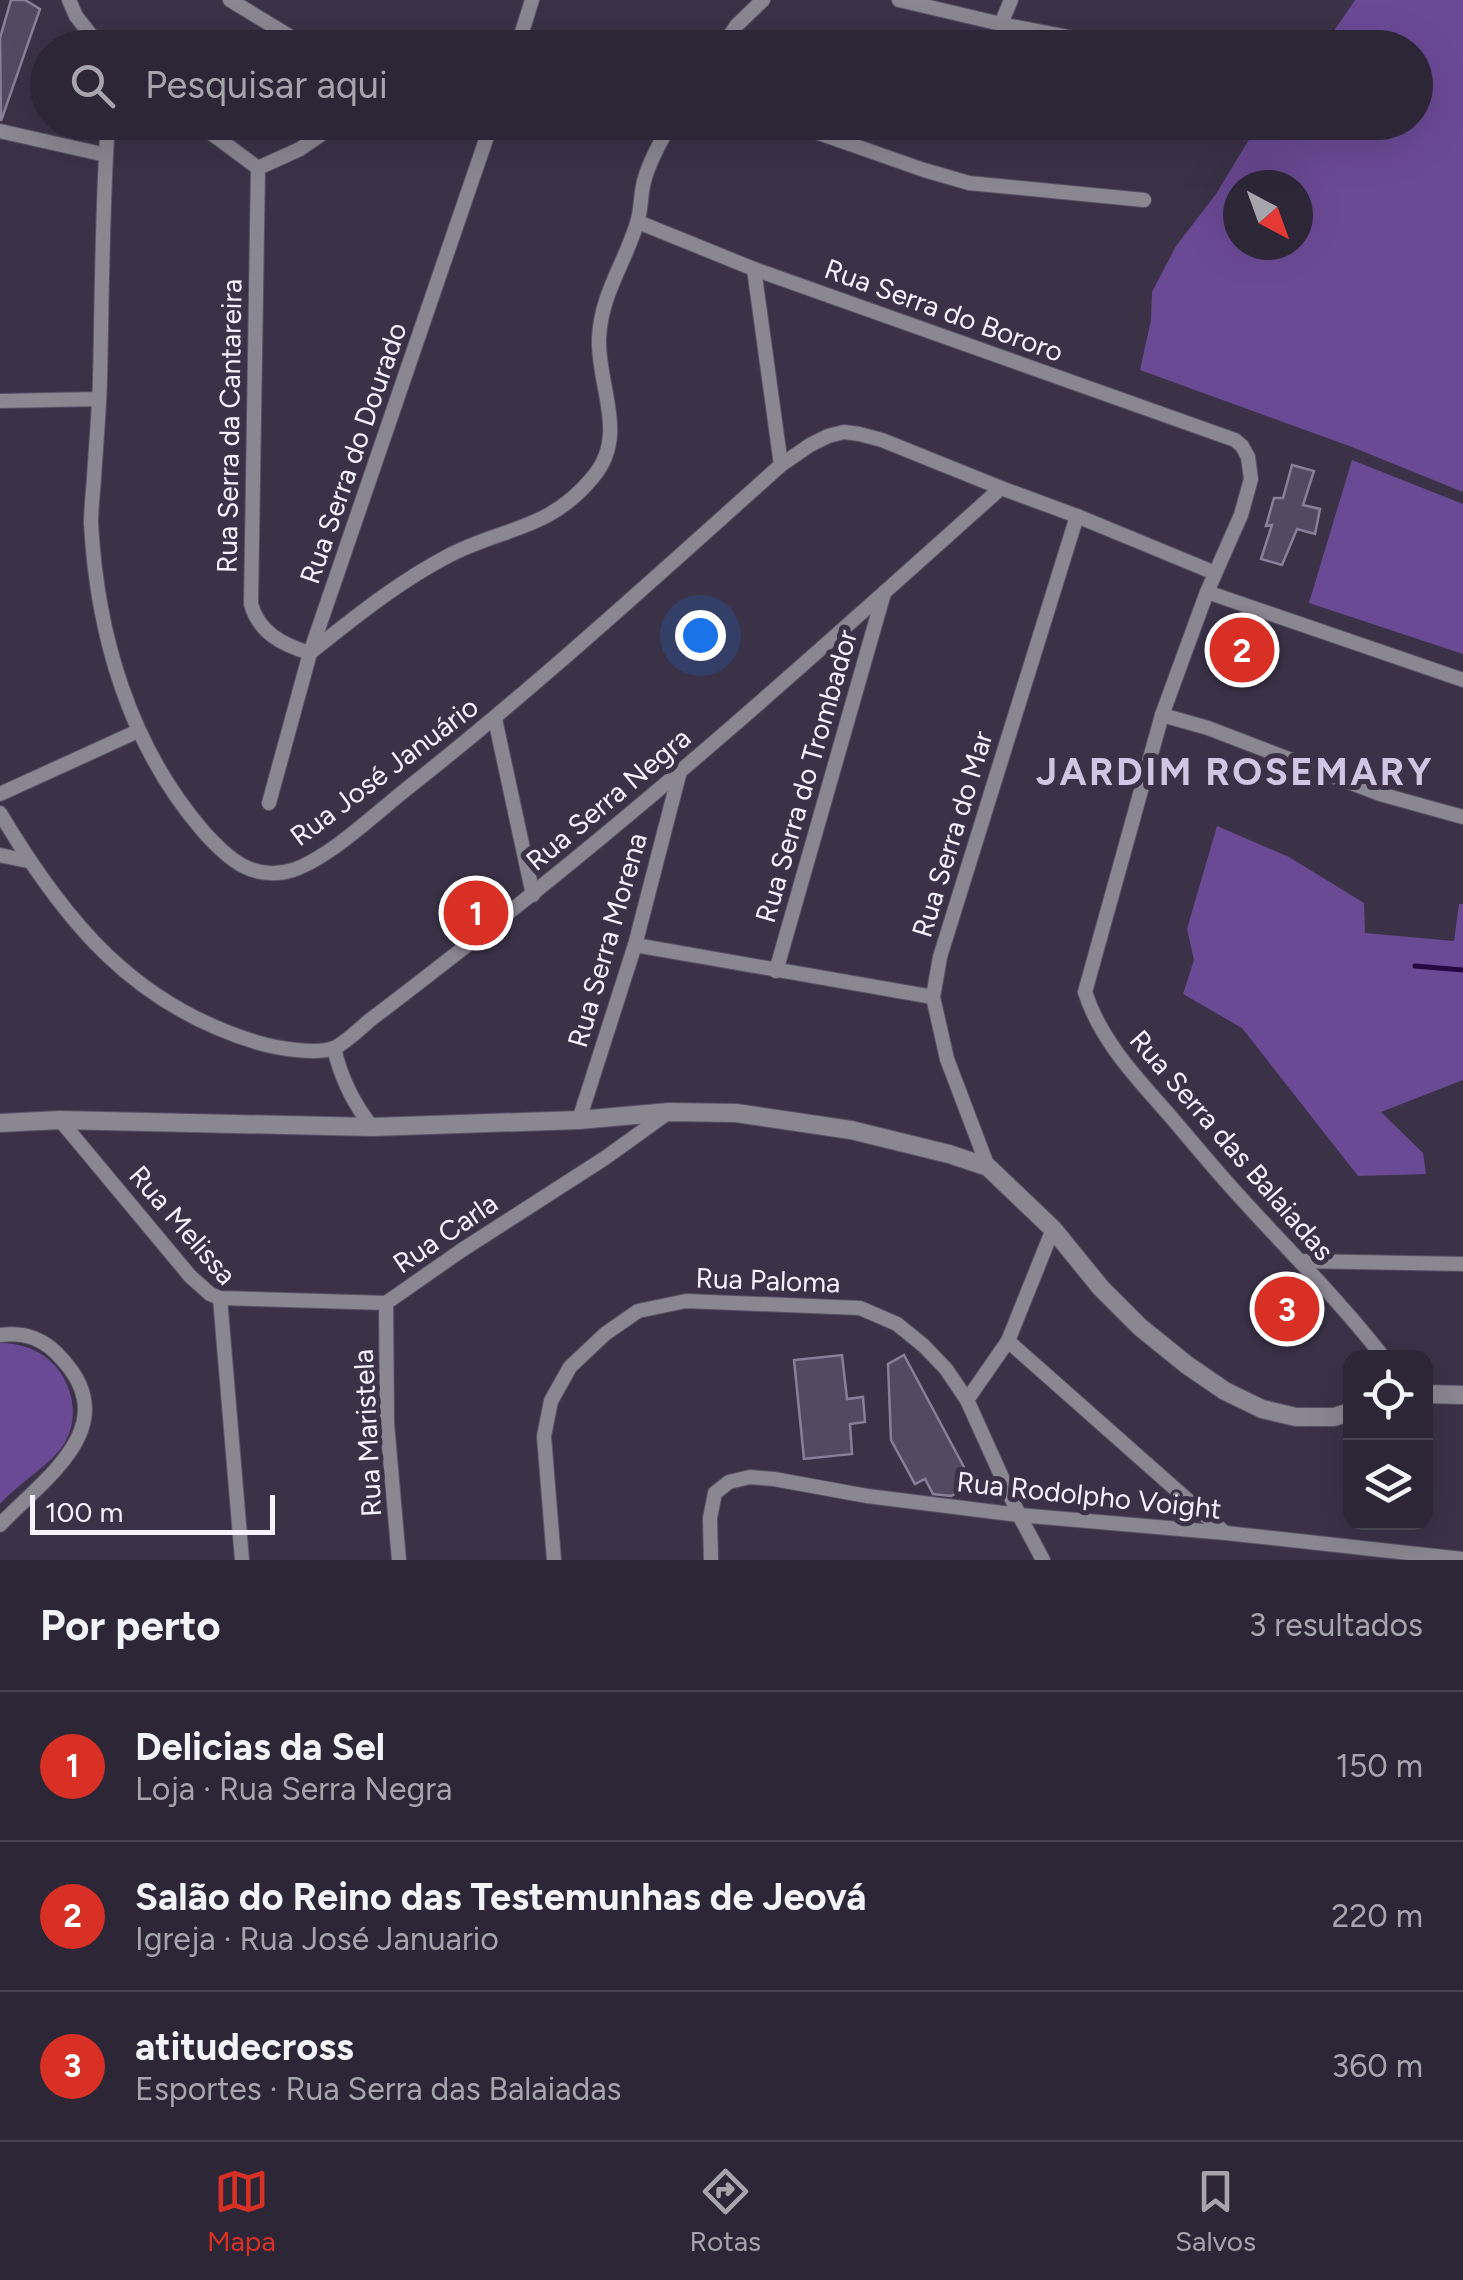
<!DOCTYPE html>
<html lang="pt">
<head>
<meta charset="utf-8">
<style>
  body { margin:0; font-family:Figtree,sans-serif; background:#342e3e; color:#f1f3f6 }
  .controls { position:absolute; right:30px; bottom:30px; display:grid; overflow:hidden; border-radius:20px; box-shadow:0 10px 40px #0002 }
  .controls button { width:90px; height:90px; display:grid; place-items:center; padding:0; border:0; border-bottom:2px solid #484351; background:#2c2636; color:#f1f3f6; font:50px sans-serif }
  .compass { position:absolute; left:1223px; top:170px; width:90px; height:90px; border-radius:50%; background:#2c2636; box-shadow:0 10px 40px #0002; rotate:139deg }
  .scale { position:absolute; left:30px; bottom:25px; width:245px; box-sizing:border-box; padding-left:10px; border:5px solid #f6f2fd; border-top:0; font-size:28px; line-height:35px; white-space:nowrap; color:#f6f2fd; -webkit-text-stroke:8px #3b3248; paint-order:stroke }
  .you { position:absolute; left:700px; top:635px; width:35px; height:35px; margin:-25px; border:8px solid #fff; border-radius:50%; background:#1a73e8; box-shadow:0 0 0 15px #1a73e833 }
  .badge { display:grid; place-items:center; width:65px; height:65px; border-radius:50%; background:#d93025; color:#fff; font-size:32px; font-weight:700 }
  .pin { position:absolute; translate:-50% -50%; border:5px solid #fff; box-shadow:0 2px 10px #0006 }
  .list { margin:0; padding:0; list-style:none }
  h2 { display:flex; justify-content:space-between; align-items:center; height:130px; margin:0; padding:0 40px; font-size:42px }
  h2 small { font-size:32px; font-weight:400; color:#a6a5ad }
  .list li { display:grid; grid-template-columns:65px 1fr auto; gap:30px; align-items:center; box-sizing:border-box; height:150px; padding:0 40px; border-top:2px solid #484351 }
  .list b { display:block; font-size:38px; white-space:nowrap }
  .list p { margin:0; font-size:32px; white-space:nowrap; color:#a6a5ad }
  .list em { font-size:32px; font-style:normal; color:#a6a5ad }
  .icon { flex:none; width:55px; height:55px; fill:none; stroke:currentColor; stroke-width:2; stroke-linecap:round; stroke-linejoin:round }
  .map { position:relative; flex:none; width:1463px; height:1560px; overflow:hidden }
  .search { position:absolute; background:#2c2636; box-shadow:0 10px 40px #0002; left:30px; right:30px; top:30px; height:110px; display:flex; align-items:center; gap:25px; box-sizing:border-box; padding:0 35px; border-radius:55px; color:#a6a5ad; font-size:38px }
  .sheet { height:580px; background:#2c2636 }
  nav { display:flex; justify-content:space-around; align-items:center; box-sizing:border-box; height:140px; border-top:2px solid #484351; background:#2c2636; font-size:28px; color:#a6a5ad }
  nav a { display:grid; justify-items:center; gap:5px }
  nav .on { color:#d93025 }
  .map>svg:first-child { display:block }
  .green { fill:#6b4a95; fill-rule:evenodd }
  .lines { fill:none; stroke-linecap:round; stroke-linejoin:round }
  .stream { stroke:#270843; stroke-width:5 }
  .building { fill:#534961; stroke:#897f99; stroke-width:2.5 }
  .minor-casing { stroke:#595165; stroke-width:16 }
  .tertiary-casing { stroke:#595165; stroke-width:20 }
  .minor { stroke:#8a8692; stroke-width:14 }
  .tertiary { stroke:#8a8692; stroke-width:18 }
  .labels { text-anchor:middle; stroke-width:10; stroke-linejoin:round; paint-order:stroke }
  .street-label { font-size:28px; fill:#f6f2fd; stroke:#3b3248 }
  .district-label { font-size:38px; font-weight:bold; letter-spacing:2.5px; fill:#d0c5e2; stroke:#3b3248 }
</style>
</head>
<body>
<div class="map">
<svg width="1463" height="1560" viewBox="0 0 1463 1560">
  <rect width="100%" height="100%" fill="#3b3248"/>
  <g class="green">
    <path d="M1355,0H1463V492L1352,447L1140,370L1151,320L1152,292L1176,246L1216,194L1253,133L1261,123L1416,122V48L1323,47ZM1298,185V245H1238V185Z"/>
    <polygon points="1352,460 1463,504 1463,654 1309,603"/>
    <polygon points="1217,826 1289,857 1364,903 1365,933 1454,941 1459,904 1463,904 1463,1080 1381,1112 1423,1153 1426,1174 1358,1176 1242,1028 1183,994 1194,960 1187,929"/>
    <path d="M0,1343C24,1343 46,1352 60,1372C77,1396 78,1430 58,1452C41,1471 17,1485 0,1504Z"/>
  </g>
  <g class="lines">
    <polyline class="stream" points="1415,966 1463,970"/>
  </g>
  <g class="building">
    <polygon points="11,0 25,0 40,9 1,121 0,38"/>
    <polygon points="1292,465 1314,471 1303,505 1320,509 1315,534 1297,529 1282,565 1261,559 1272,525 1266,526 1274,498 1283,498"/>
    <polygon points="1242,623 1261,630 1244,679 1221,670"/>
    <polygon points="1298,1279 1316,1300 1273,1340 1257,1317"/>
    <polygon points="842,1355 847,1399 863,1397 865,1422 850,1424 852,1454 804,1459 794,1360"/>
    <polygon points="904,1355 973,1484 951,1496 933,1494 925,1479 915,1484 891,1440 888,1364"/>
  </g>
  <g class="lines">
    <g class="minor-casing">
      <g id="minor">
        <polyline points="69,0 76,16 101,48"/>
        <polyline points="230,0 309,48"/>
        <polyline points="899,0 1001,24 1125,48"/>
        <polyline points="1001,24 1011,0"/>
        <polyline points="517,48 532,0"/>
        <polyline points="721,48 737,25 763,0"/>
        <path d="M108,122C102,208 102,294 100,380C99,413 96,445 94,478C93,493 91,508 91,523C97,634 129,745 203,831C228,859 253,882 293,870C331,857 377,812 409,787C538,685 659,574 781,465L810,445L828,436L844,432L859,434L882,440L1001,488L1077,516L1215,573"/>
        <polyline points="196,122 258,168"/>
        <polyline points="787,122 924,170 969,183 1144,200"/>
        <polyline points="0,131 106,155"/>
        <path d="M258,168L251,604C259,633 283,645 310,653"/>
        <polyline points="258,168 300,149 339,122"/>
        <path d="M638,222L754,269L1235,440L1242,446L1248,457L1251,479L1241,515L1207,592L1162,715L1085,992C1101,1042 1138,1079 1171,1117C1194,1144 1217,1172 1241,1198C1289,1251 1340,1301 1384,1358"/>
        <polyline points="754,269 781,465"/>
        <polyline points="0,401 99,399"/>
        <polyline points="1207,592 1463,680"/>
        <path d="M311,652C354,618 398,582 448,556C503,527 549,531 593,477C629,435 597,386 599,338C601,294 625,263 637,223C642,208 640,192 645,178C650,159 662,140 671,122"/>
        <polyline points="1162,715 1208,728 1380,794 1463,817"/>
        <polyline points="495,719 533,895"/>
        <polyline points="0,794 138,731"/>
        <polyline points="269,803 310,653 492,122"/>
        <path d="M0,813C65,922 134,1006 259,1043C276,1048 317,1055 334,1048C344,1044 361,1028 370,1020C402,996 434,971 466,946C652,802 826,645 1001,488"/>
        <polyline points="0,855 28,861"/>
        <polyline points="635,945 933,997"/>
        <polyline points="776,971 884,593"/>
        <path d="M334,1048C341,1079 353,1103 372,1127"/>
        <polyline points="60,1120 190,1276 210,1294 220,1298 386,1303 462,1250 605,1158 669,1112"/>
        <polyline points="579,1120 635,945 679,775"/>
        <polyline points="988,1167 947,1059 933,997 940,957 1077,516"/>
        <polyline points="1300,1261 1463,1264"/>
        <polyline points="220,1298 242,1560"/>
        <polyline points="386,1303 387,1423 399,1560"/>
        <path d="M0,1335C26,1332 45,1339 62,1359C125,1427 43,1479 0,1525"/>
        <polyline points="1008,1341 1225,1533"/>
        <polyline points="554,1560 544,1436 551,1401 570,1367 605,1334 638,1311 686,1301 860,1308 897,1324 924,1346 946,1369 967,1400"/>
        <polyline points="711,1560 710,1518 715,1493 729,1482 750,1477 774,1479 867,1496 1019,1515 1226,1533 1463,1559"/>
        <polyline points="1043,1560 1019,1515 967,1400 1008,1341 1053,1229"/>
      </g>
    </g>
    <g class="tertiary-casing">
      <g id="tertiary">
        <polyline points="0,1123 60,1120 372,1127 579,1120 669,1112 736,1113 851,1130 949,1154 988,1167 1053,1229 1101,1288 1140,1327 1187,1365 1225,1391 1262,1409 1296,1417 1334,1417 1350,1412"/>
        <polyline points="1426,1394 1463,1395"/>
      </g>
    </g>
    <use href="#minor" class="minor"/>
    <use href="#tertiary" class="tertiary"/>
  </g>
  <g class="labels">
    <g class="street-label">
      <text transform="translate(944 310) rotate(20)" y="10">Rua Serra do Bororo</text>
      <text transform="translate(229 426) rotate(-89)" y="10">Rua Serra da Cantareira</text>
      <text transform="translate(353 453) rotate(-71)" y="10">Rua Serra do Dourado</text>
      <text transform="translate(384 771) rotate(-37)" y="10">Rua José Januário</text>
      <text transform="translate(806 776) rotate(-74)" y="10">Rua Serra do Trombador</text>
      <text transform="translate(608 799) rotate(-40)" y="10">Rua Serra Negra</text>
      <text transform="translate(952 834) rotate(-73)" y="10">Rua Serra do Mar</text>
      <text transform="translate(607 940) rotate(-74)" y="10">Rua Serra Morena</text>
      <text transform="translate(1232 1145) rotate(49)" y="10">Rua Serra das Balaiadas</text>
      <text transform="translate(183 1225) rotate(49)" y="10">Rua Melissa</text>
      <text transform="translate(445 1233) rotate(-34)" y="10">Rua Carla</text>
      <text transform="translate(768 1280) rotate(2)" y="10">Rua Paloma</text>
      <text transform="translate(367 1433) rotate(-93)" y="10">Rua Maristela</text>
      <text transform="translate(1089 1495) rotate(6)" y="10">Rua Rodolpho Voight</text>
    </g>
    <g class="district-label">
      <text x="1235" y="785">JARDIM ROSEMARY</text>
    </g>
  </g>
</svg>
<div class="controls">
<button><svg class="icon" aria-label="locate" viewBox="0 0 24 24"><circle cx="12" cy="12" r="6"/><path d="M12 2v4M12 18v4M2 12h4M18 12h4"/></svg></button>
<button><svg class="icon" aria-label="layers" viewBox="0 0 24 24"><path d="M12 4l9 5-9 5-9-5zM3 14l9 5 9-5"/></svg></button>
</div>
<svg class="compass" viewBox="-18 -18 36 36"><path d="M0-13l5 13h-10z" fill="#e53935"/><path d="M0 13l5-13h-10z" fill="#a6a5ad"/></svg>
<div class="scale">100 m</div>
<div class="you"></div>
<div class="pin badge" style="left:476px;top:913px">1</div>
<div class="pin badge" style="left:1242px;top:650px">2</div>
<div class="pin badge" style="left:1287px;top:1309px">3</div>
<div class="search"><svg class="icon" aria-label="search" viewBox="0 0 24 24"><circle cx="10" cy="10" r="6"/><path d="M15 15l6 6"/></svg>Pesquisar aqui</div>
</div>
<section class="sheet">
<h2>Por perto<small>3 resultados</small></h2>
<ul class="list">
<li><span class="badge">1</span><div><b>Delicias da Sel</b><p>Loja · Rua Serra Negra</p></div><em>150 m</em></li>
<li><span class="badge">2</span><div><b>Salão do Reino das Testemunhas de Jeová</b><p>Igreja · Rua José Januario</p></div><em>220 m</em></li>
<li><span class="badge">3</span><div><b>atitudecross</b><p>Esportes · Rua Serra das Balaiadas</p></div><em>360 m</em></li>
</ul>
</section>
<nav>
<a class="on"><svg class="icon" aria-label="map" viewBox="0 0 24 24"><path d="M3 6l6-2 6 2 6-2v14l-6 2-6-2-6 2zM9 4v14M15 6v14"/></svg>Mapa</a>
<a><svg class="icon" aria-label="directions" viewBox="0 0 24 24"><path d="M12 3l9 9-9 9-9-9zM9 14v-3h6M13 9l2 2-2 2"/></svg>Rotas</a>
<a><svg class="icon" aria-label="saved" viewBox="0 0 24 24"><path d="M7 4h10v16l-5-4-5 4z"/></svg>Salvos</a>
</nav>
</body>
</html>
